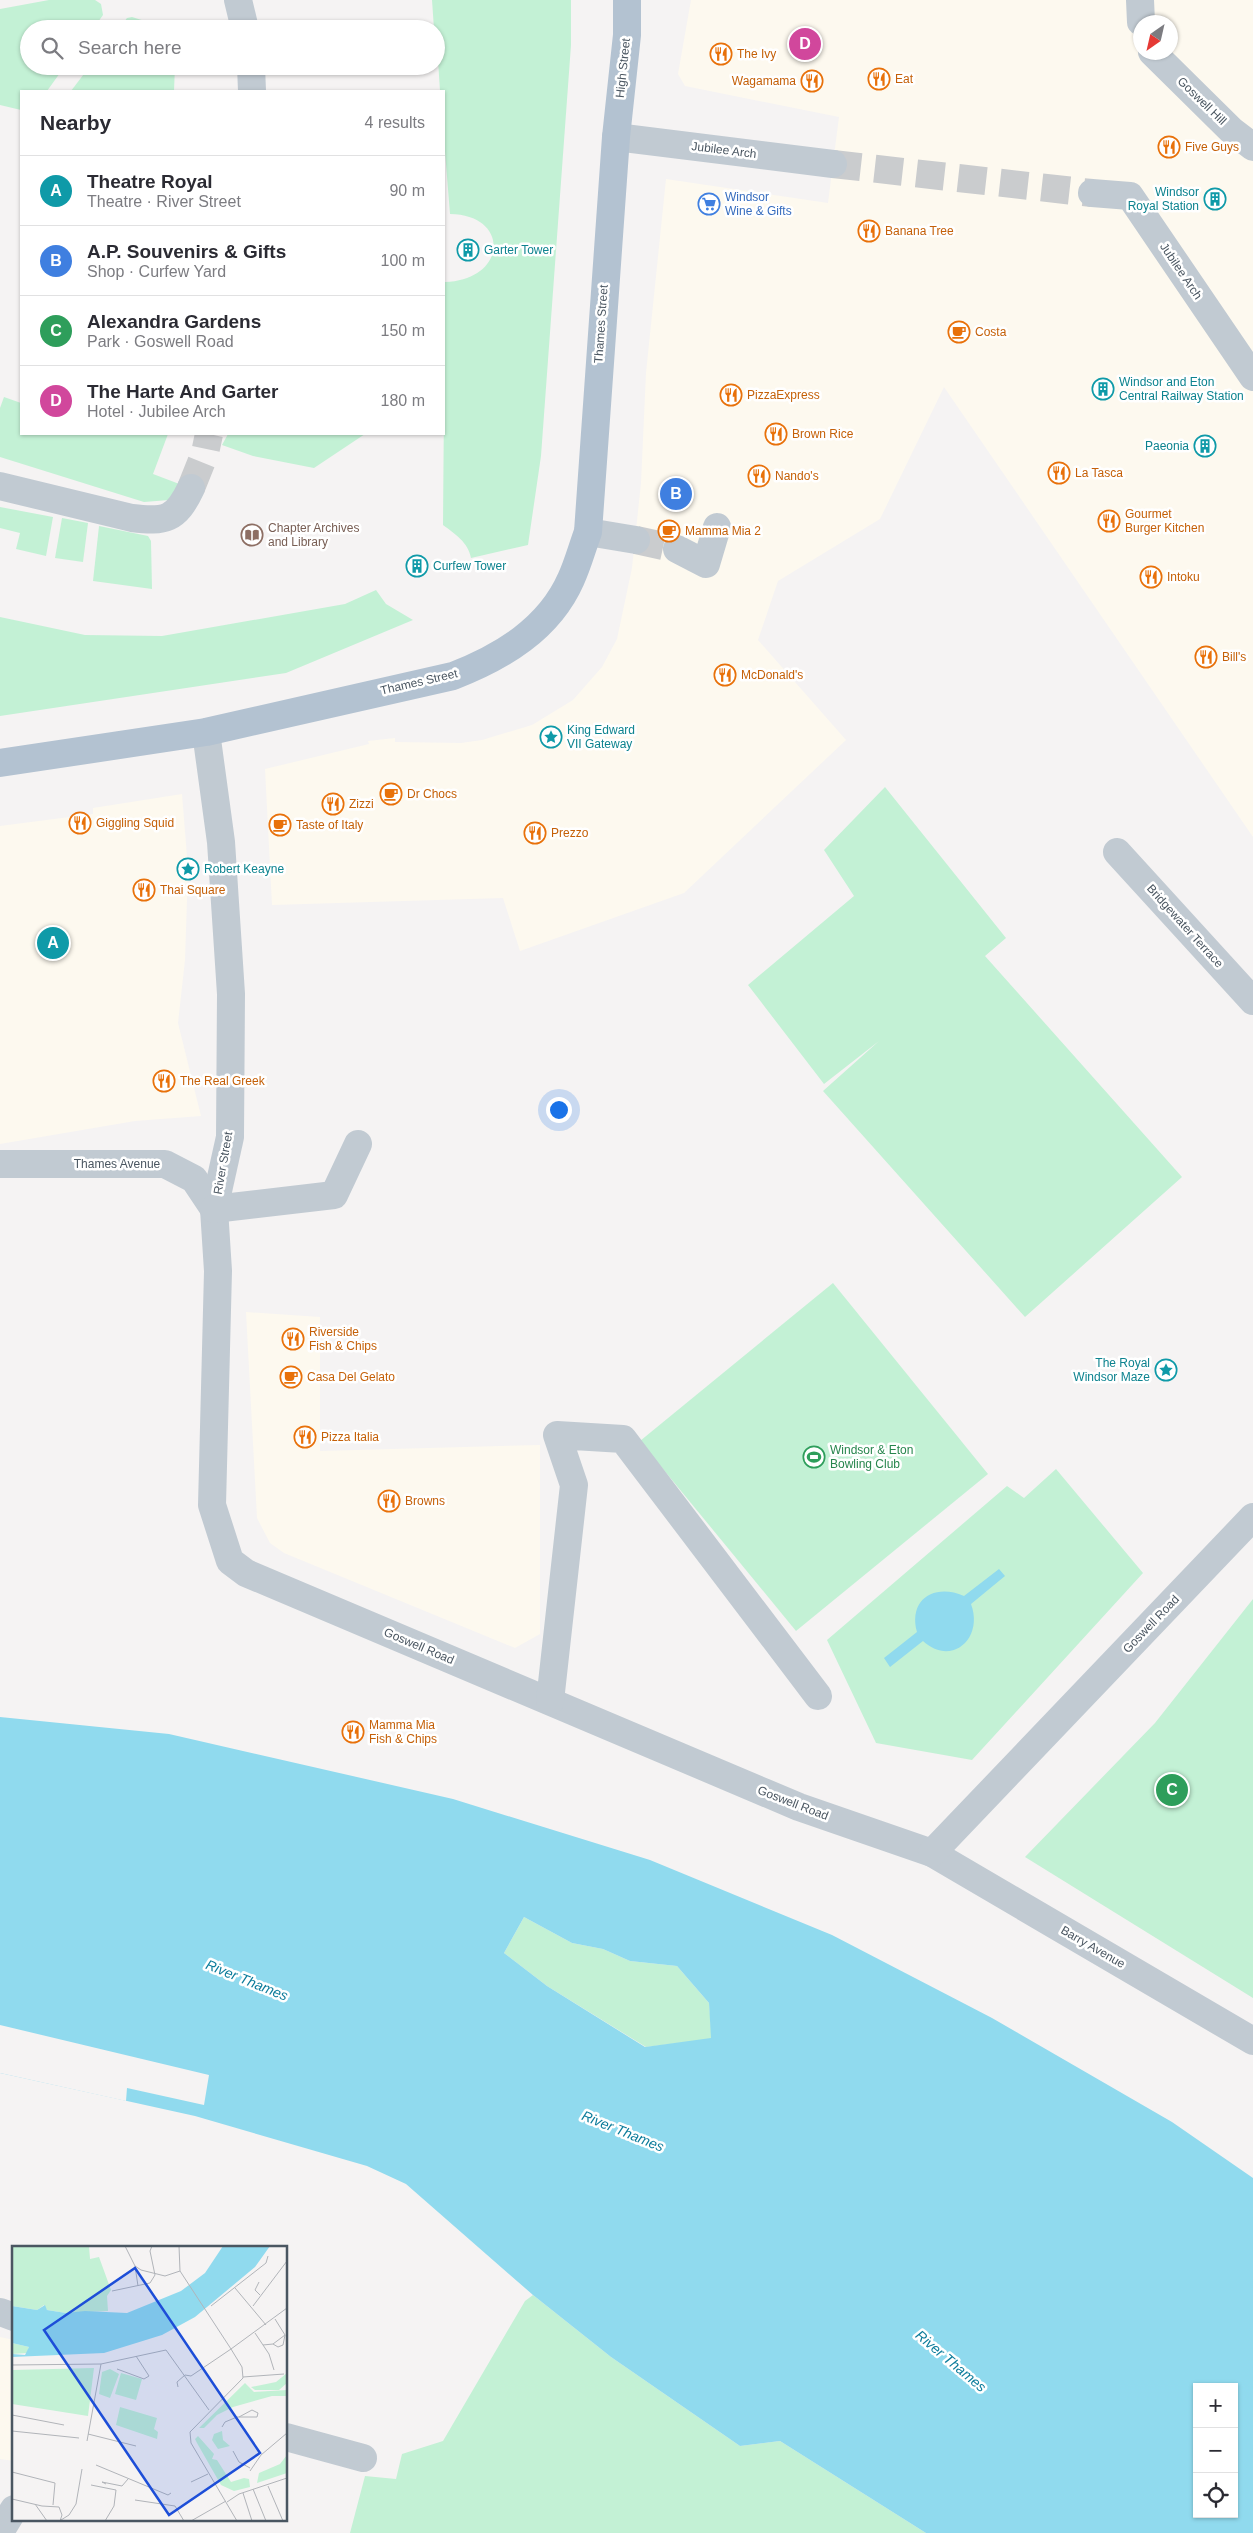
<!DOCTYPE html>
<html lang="en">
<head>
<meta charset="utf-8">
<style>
  body { margin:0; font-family:Helvetica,sans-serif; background:#f7f7f7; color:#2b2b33 }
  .controls { position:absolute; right:15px; bottom:15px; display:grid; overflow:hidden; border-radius:0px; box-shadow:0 1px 4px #0004 }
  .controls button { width:45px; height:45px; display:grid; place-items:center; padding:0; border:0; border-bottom:1px solid #e1e1e2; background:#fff; color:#2b2b33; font:25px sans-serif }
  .compass { position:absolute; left:1133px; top:15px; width:45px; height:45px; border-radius:50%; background:#fff; box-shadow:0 1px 4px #0004; rotate:214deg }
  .you { position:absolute; left:558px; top:1109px; width:18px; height:18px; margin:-12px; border:4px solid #fff; border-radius:50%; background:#1a73e8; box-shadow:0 0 0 8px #1a73e833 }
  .badge { display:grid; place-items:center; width:32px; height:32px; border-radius:50%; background:#db2777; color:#fff; font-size:16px; font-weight:700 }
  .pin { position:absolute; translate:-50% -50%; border:2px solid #fff; box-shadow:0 1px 5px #0006 }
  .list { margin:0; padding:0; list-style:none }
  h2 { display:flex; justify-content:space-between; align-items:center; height:65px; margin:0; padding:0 20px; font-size:21px }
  h2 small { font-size:16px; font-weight:400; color:#7c7c81 }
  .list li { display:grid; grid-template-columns:32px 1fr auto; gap:15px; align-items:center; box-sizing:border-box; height:70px; padding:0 20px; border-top:1px solid #e1e1e2 }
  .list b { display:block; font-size:19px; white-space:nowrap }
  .list p { margin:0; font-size:16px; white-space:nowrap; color:#7c7c81 }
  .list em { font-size:16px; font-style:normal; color:#7c7c81 }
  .icon { flex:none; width:28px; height:28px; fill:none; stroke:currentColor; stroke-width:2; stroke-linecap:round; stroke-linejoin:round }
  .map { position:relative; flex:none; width:1253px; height:2533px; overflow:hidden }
  .search { position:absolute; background:#fff; box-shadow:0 1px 4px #0004; left:20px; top:20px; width:425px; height:55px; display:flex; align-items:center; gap:12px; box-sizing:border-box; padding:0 18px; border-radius:28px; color:#7c7c81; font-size:19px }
  .panel { position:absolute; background:#fff; box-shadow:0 1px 4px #0004; left:20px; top:90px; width:425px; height:345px; border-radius:0px }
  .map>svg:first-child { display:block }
  .commercial { fill:#fdf9ef; fill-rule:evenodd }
  .green { fill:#c3f1d5 }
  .water { fill:#90daee; fill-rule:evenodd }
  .pier { fill:#f5f3f3 }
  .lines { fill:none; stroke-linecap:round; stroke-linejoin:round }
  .minor-tunnel { stroke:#caccce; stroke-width:28; stroke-dasharray:28 14; stroke-linecap:butt }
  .minor { stroke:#c1cad2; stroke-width:28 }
  .major { stroke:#b3c2d1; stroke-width:28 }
  .labels { text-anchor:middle; stroke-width:5; stroke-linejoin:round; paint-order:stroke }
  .food-label { font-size:12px; fill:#c56008; stroke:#fff; text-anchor:start }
  .street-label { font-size:12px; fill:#4a5661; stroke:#fff }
  .culture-label { font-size:12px; fill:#0d838f; stroke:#fff; text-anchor:start }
  .shop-label { font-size:12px; fill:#366cbe; stroke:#fff; text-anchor:start }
  .education-label { font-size:12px; fill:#785e54; stroke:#fff; text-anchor:start }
  .leisure-label { font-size:12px; fill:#27864d; stroke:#fff; text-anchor:start }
  .water-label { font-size:14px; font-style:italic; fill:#0c7c9b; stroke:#fff }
  .inset-road { fill:none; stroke:#b1b4b9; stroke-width:1 }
  .view { fill:#1d4ed8; fill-opacity:0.15; stroke:#1d4ed8; stroke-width:2.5 }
  .inset-edge { fill:none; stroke:#4a5661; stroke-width:2.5 }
</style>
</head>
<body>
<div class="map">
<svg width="1253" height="2533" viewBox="0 0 1253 2533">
  <rect width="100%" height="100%" fill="#f5f3f3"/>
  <g class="commercial">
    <path d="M691,0H1253V837L944,387L880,519L778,581L758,640L846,740L684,893L520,951L503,898L272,905L265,769L369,744L368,741L395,738V742L461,743L482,740L532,725L573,700L602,667L617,639L632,568L641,483L646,373L666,179L828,203L839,117L685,86L678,74ZM1140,22H1170V52H1140Z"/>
    <polygon points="182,794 188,869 185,960 178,1023 201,1116 135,1121 0,1144 0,826 93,814 93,808"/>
    <polygon points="246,1312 320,1317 320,1451 540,1445 540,1634 515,1648 284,1553 270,1543 257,1518"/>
    <polygon points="0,2337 14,2340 14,2461 0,2459"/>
  </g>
  <g class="green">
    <polygon points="49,0 95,0 101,4 103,15 93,29 29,29 29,66 65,66 47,91 21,91 21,110 0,105 0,9"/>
    <path d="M432,0H571V45L541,456L528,545L471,558C468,542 455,534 443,525L445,282C507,280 511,215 450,214L444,139V91H440L436,29H434Z"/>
    <polygon points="132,17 148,22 157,29 119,29 127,18"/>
    <polygon points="90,66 175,66 174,91 71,91"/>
    <polygon points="4,397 21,403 21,434 168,434 153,474 182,485 169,500 144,502 0,457 0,408"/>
    <polygon points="228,434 365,434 314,468 253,456 222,445"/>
    <polygon points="0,507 53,517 46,556 16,549 20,533 0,528"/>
    <polygon points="62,518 88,523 83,562 55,558"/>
    <polygon points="99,526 148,536 151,541 152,589 93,581"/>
    <polygon points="376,590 386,604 413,620 286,673 0,716 0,617 85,635 162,636 345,604"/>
    <polygon points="885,787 1006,938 985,956 1182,1177 1025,1317 823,1091 879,1041 824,1084 748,985 854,896 824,850"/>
    <polygon points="833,1283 988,1474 796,1631 640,1441"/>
    <polygon points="1056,1469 1143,1573 972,1760 876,1743 827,1640 1007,1486 1024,1498"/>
    <polygon points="1253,1599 1253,1998 1025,1857 1155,1723"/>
    <polygon points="524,1917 572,1943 603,1949 630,1961 677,1966 709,2003 712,2039 646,2047 547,1986 504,1953"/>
    <polygon points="533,2295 611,2357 740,2446 780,2441 926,2533 350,2533 365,2476 396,2479 402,2454 443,2441 525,2301"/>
  </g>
  <g class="water">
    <path d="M999,1569L1005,1576L971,1604C984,1639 951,1667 923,1641L890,1667L884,1658L917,1632C908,1599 935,1583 964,1596Z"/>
    <path d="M0,1717L169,1734L453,1799L650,1860L832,1935L992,2018L1172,2122L1253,2178V2533H926L780,2441L740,2446L611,2357L533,2295L406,2184L367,2166L195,2116L0,2073ZM524,1917L572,1943L603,1949L630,1961L677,1966L709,2003L711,2038L645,2047L547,1986L504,1953ZM1197,2387H1234V2514H1197Z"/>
  </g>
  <polygon class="pier" points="0,2025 209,2075 204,2105 127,2088 126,2101 0,2073"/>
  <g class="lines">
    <g class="minor-tunnel">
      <polyline points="833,164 1092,193"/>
      <polyline points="191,488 205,453 209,434"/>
      <polyline points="636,540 677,549"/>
    </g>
    <g class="minor">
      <polyline points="238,0 245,29"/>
      <polyline points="1140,0 1141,22"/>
      <polyline points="1152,52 1231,130 1253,147"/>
      <polyline points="251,66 252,91"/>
      <polyline points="616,137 833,164"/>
      <polyline points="1092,193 1130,196 1253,377"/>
      <path d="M0,486L132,518C165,522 176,520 191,488"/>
      <polyline points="588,532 636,540"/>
      <polyline points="677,549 706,564 717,527"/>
      <polyline points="206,732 221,842 231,994 230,1137 214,1209 218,1271 212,1505 230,1561 246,1573 799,1807 932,1853 1253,2041"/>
      <polyline points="1117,852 1253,1001"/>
      <polyline points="0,1164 165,1164 194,1179 214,1209"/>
      <polyline points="214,1209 334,1195 358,1144"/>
      <polyline points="550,1701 574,1485 557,1435 623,1439 818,1696"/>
      <polyline points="932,1853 1253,1517"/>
      <polyline points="0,2312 14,2317"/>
      <polyline points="286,2437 363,2458"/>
      <polyline points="0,2532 14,2509"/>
    </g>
    <path class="major" d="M0,763L206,732L453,676C502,657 549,629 571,579C578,564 582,548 588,532L616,137L627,35V0"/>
  </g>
  <defs>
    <g id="restaurant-ring" transform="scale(1.125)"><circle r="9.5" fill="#fff" stroke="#e8710a" stroke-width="1.5"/><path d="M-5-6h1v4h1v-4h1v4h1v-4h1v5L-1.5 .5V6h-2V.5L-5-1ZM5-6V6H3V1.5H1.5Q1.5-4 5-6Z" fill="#e8710a"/></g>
    <g id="building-ring" transform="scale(1.125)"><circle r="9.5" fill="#fff" stroke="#0f9aa8" stroke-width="1.5"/><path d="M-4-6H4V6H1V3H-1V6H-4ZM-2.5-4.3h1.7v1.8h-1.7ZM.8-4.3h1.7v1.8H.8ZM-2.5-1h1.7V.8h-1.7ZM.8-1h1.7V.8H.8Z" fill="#0f9aa8"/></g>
    <g id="supermarket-ring" transform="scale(1.125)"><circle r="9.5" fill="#fff" stroke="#3f7fe0" stroke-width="1.5"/><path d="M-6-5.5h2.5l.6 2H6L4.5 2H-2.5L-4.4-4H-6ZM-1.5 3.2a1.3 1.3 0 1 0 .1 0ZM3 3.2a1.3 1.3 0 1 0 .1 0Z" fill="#3f7fe0"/></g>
    <g id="cafe-ring" transform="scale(1.125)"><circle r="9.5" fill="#fff" stroke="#e8710a" stroke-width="1.5"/><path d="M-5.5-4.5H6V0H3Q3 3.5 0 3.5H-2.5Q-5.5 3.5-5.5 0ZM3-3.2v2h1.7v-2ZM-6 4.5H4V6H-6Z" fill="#e8710a"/></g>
    <g id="library-ring" transform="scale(1.125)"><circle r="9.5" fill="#fff" stroke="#8d6e63" stroke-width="1.5"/><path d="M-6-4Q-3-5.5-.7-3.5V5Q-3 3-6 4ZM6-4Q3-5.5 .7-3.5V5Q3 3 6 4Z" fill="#8d6e63"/></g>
    <g id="sight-ring" transform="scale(1.125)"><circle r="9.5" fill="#fff" stroke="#0f9aa8" stroke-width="1.5"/><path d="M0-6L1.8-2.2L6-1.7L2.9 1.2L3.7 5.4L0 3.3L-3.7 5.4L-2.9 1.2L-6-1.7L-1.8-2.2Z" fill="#0f9aa8"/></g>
    <g id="stadium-ring" transform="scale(1.125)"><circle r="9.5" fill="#fff" stroke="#2e9e5b" stroke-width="1.5"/><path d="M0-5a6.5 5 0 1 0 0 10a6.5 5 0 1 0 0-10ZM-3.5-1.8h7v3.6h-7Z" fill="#2e9e5b"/></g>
  </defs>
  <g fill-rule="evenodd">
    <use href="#restaurant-ring" x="721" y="54"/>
    <use href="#restaurant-ring" x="879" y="79"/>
    <use href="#restaurant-ring" x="812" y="81"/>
    <use href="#restaurant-ring" x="1169" y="147"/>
    <use href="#building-ring" x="1215" y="199"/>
    <use href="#supermarket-ring" x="709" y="204"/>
    <use href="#restaurant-ring" x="869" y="231"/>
    <use href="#building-ring" x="468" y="250"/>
    <use href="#cafe-ring" x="959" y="332"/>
    <use href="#building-ring" x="1103" y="389"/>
    <use href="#restaurant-ring" x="731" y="395"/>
    <use href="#restaurant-ring" x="776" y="434"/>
    <use href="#building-ring" x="1205" y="446"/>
    <use href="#restaurant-ring" x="1059" y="473"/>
    <use href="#restaurant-ring" x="759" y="476"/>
    <use href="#restaurant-ring" x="1109" y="521"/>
    <use href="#cafe-ring" x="669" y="531"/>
    <use href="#library-ring" x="252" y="535"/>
    <use href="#building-ring" x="417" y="566"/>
    <use href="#restaurant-ring" x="1151" y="577"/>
    <use href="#restaurant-ring" x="1206" y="657"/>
    <use href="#restaurant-ring" x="725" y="675"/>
    <use href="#sight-ring" x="551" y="737"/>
    <use href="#cafe-ring" x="391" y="794"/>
    <use href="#restaurant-ring" x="333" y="804"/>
    <use href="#restaurant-ring" x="80" y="823"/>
    <use href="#cafe-ring" x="280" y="825"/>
    <use href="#restaurant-ring" x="535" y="833"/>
    <use href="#sight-ring" x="188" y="869"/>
    <use href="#restaurant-ring" x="144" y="890"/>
    <use href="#restaurant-ring" x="164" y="1081"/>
    <use href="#restaurant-ring" x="293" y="1339"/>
    <use href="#sight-ring" x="1166" y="1370"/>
    <use href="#cafe-ring" x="291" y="1377"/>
    <use href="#restaurant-ring" x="305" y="1437"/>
    <use href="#stadium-ring" x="814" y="1457"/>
    <use href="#restaurant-ring" x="389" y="1501"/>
    <use href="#restaurant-ring" x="353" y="1732"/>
  </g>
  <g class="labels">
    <g class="food-label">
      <text x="737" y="58">The Ivy</text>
      <text x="895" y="83">Eat</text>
      <text x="796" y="85" text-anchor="end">Wagamama</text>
      <text x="1185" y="151">Five Guys</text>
      <text x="885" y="235">Banana Tree</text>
      <text x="975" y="336">Costa</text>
      <text x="747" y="399">PizzaExpress</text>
      <text x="792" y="438">Brown Rice</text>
      <text x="1075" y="477">La Tasca</text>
      <text x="775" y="480">Nando's</text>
      <text x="1125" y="518">Gourmet<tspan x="1125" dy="14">Burger Kitchen</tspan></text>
      <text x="685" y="535">Mamma Mia 2</text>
      <text x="1167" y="581">Intoku</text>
      <text x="1222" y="661">Bill's</text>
      <text x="741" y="679">McDonald's</text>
      <text x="407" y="798">Dr Chocs</text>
      <text x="349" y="808">Zizzi</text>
      <text x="96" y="827">Giggling Squid</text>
      <text x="296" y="829">Taste of Italy</text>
      <text x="551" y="837">Prezzo</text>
      <text x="160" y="894">Thai Square</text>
      <text x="180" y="1085">The Real Greek</text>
      <text x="309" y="1336">Riverside<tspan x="309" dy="14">Fish &amp; Chips</tspan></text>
      <text x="307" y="1381">Casa Del Gelato</text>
      <text x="321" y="1441">Pizza Italia</text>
      <text x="405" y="1505">Browns</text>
      <text x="369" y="1729">Mamma Mia<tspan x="369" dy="14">Fish &amp; Chips</tspan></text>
    </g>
    <g class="street-label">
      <text transform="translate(623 68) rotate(-84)" y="4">High Street</text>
      <text transform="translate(1202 101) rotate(44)" y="4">Goswell Hill</text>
      <text transform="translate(724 150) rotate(7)" y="4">Jubilee Arch</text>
      <text transform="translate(1181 271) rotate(56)" y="4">Jubilee Arch</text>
      <text transform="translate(601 324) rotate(-86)" y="4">Thames Street</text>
      <text transform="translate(419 682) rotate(-13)" y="4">Thames Street</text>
      <text transform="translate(1185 926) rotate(48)" y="4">Bridgewater Terrace</text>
      <text transform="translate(223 1163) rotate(-80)" y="4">River Street</text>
      <text x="117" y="1168">Thames Avenue</text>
      <text transform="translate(1151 1624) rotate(-46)" y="4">Goswell Road</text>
      <text transform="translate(419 1646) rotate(23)" y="4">Goswell Road</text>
      <text transform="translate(793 1803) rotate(21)" y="4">Goswell Road</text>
      <text transform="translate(1093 1947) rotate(30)" y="4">Barry Avenue</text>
    </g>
    <g class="culture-label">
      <text x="1199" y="196" text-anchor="end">Windsor<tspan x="1199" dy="14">Royal Station</tspan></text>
      <text x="484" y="254">Garter Tower</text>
      <text x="1119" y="386">Windsor and Eton<tspan x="1119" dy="14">Central Railway Station</tspan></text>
      <text x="1189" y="450" text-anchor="end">Paeonia</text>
      <text x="433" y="570">Curfew Tower</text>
      <text x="567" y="734">King Edward<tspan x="567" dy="14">VII Gateway</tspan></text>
      <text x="204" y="873">Robert Keayne</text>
      <text x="1150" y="1367" text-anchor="end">The Royal<tspan x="1150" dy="14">Windsor Maze</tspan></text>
    </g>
    <g class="shop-label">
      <text x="725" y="201">Windsor<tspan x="725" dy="14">Wine &amp; Gifts</tspan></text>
    </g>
    <g class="education-label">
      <text x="268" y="532">Chapter Archives<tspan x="268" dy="14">and Library</tspan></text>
    </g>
    <g class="leisure-label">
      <text x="830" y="1454">Windsor &amp; Eton<tspan x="830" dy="14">Bowling Club</tspan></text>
    </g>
    <g class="water-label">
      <text transform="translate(247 1980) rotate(22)" y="5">River Thames</text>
      <text transform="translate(623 2131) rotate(22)" y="5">River Thames</text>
      <text transform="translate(951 2361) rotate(40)" y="5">River Thames</text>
    </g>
  </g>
  <g transform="translate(12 2246)">
    <rect width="275" height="275" fill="#f5f3f3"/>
    <path d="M0,0H77L78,13L87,11L99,44L95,50L96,65L54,67L35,64L32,59L25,64L0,60ZM0,97L17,101L15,107L0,108ZM82,122L76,170L0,158V124ZM98,123L107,128L98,152L87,148L90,126ZM109,127L130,133L124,154L103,148ZM275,127V137L267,144H243L239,141L264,136ZM233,137L242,146L275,144V150H260L221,161L205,169L192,182H187ZM108,161L145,172L142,183L146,186L145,193L104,179ZM210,185L211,194L218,200L206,203L200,194L202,188ZM186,190L202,208L200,213L205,214L219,236L232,232L237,233L238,241L222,245L209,239L185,197L183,193ZM275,209V227L245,237L247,227L268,218Z" fill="#c3f1d5"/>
    <path d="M211,0H258L243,21L183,71L150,89L92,107L0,111V108L13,109L17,101L0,97V60L25,64L33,59L35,64L54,67L73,65L115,67L169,45L193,27Z" fill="#90daee"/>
    <path class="inset-road" d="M113,0L123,20L129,24L153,30L168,25L219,103L179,130L173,129M140,0L138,5L143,29M167,0L168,25M123,20L126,40M247,36L243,44L248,49M223,42L254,79M100,45L138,37L143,29M199,60L254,17L256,10M241,60L275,15M243,87L257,108L262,124M261,98L266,101L271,99L273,89M251,99L261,98L273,89L263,73M0,119L89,118L154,104L197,164M105,123L132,133L137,130L124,110M231,131L272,128M166,141L165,136L173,129M0,169L52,179M210,181L213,176L225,171H245L246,167L240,164L227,171M0,185L67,192M76,188L124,200M75,195L89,118M221,205L227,216L238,222M84,219L156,249L159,247M238,225L249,209L275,187M0,226L43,237L41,259M179,236L196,228M94,238L90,236L110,240L116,233M79,239L104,244L102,260L93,275M256,240L271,275M241,243L254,275M231,247L240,275M0,253L30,260L47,261L50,269L48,275M123,254L163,260L172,275M215,256L227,248L275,232M23,258L35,275M49,274L57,269L64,258L70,223M179,275L214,255M225,275L179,197L178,186L231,132L230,121L219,103L275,62"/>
    <path class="view" d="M123,22L248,207L157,269L32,84Z"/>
    <rect width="275" height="275" class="inset-edge"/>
  </g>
</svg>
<div class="controls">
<button>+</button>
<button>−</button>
<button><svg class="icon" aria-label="locate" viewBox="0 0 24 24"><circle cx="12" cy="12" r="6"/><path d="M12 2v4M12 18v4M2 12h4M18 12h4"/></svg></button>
</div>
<svg class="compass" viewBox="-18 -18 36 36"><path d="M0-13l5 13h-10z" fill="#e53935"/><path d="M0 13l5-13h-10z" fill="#7c7c81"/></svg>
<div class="you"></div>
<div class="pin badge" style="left:53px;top:943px;background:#0f9aa8">A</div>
<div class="pin badge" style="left:676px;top:494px;background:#3f7fe0">B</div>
<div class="pin badge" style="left:1172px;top:1790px;background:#2e9e5b">C</div>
<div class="pin badge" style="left:805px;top:44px;background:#d1479c">D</div>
<div class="search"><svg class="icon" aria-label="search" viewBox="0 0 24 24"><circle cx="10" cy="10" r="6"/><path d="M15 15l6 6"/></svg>Search here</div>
<section class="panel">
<h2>Nearby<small>4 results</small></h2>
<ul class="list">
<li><span class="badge" style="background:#0f9aa8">A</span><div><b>Theatre Royal</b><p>Theatre · River Street</p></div><em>90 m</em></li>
<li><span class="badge" style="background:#3f7fe0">B</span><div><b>A.P. Souvenirs &amp; Gifts</b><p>Shop · Curfew Yard</p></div><em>100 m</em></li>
<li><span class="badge" style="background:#2e9e5b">C</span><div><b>Alexandra Gardens</b><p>Park · Goswell Road</p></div><em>150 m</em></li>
<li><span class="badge" style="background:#d1479c">D</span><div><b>The Harte And Garter</b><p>Hotel · Jubilee Arch</p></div><em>180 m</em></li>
</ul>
</section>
</div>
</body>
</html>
